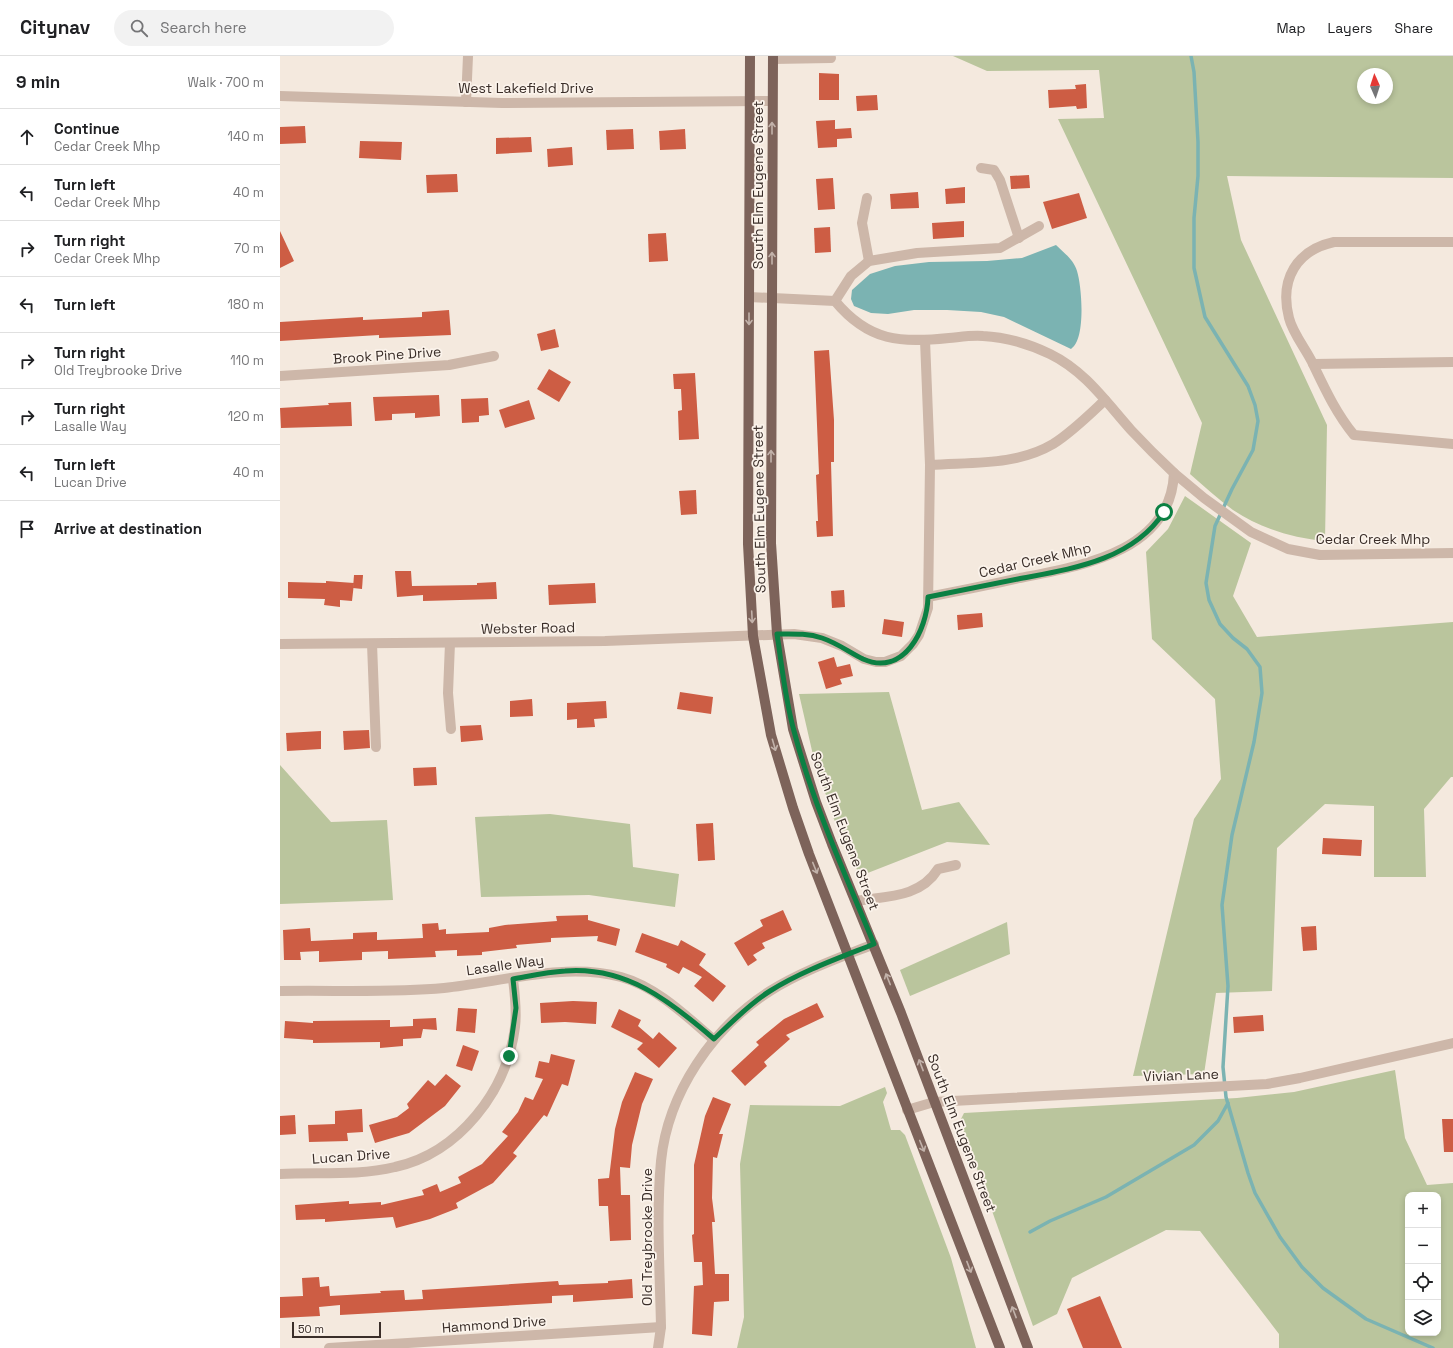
<!DOCTYPE html>
<html lang="en">
<head>
<meta charset="utf-8">
<style>
  body { margin:0; font-family:"Space Grotesk",sans-serif; background:#f2f2f2; color:#202124 }
  .controls { position:absolute; right:12px; bottom:12px; display:grid; overflow:hidden; border-radius:8px; box-shadow:0 2px 6px #0003 }
  .controls button { width:36px; height:36px; display:grid; place-items:center; padding:0; border:0; border-bottom:1px solid #e0e0e0; background:#fff; color:#202124; font:20px sans-serif }
  .compass { position:absolute; left:1077px; top:12px; width:36px; height:36px; border-radius:50%; background:#fff; box-shadow:0 2px 6px #0003; rotate:357deg }
  .scale { position:absolute; left:12px; bottom:10px; width:89px; box-sizing:border-box; padding-left:4px; border:2px solid #3a2e29; border-top:0; font-size:11px; line-height:14px; white-space:nowrap; color:#3a2e29; -webkit-text-stroke:3px #fbf3eb; paint-order:stroke }
  .stop { position:absolute; width:12px; height:12px; margin:-9px; border:3px solid #0b8043; border-radius:50%; background:#fff }
  .stop.end { background:#0b8043; border-color:#fff; box-shadow:0 1px 4px #0008 }
  .list { margin:0; padding:0; list-style:none }
  h2 { display:flex; justify-content:space-between; align-items:center; height:52px; margin:0; padding:0 16px; font-size:17px }
  h2 small { font-size:13px; font-weight:400; color:#757577 }
  .list li { display:grid; grid-template-columns:26px 1fr auto; gap:12px; align-items:center; box-sizing:border-box; height:56px; padding:0 16px; border-top:1px solid #e0e0e0 }
  .list b { display:block; font-size:15px; white-space:nowrap }
  .list p { margin:0; font-size:13px; white-space:nowrap; color:#757577 }
  .list em { font-size:13px; font-style:normal; color:#757577 }
  .icon { flex:none; width:22px; height:22px; fill:none; stroke:currentColor; stroke-width:2; stroke-linecap:round; stroke-linejoin:round }
  .map { position:relative; flex:none; width:1173px; height:1292px; overflow:hidden }
  header { display:flex; align-items:center; gap:24px; box-sizing:border-box; height:56px; padding:0 20px; background:#fff; border-bottom:1px solid #e0e0e0 }
  header strong { font-size:19px }
  nav { display:flex; gap:22px; margin-inline-start:auto; font-size:14px }
  .search { width:280px; height:36px; background:#f2f2f2; display:flex; align-items:center; gap:10px; box-sizing:border-box; padding:0 14px; border-radius:22px; color:#757577; font-size:15px }
  main { display:flex }
  aside { flex:1; background:#fff }
  .map>svg:first-child { display:block }
  .green { fill:#bac59d; fill-rule:evenodd }
  .water { fill:#7bb3b2 }
  .lines { fill:none; stroke-linecap:round; stroke-linejoin:round }
  .stream { stroke:#7bb3b2; stroke-width:3.5 }
  .building { fill:#cd5d44 }
  .minor { stroke:#cdb7a9; stroke-width:10 }
  .major { stroke:#7d635a; stroke-width:10 }
  .oneway { stroke:#c2b2aa }
  .route { stroke:#0b8043; stroke-width:5 }
  .labels { text-anchor:middle; stroke-width:3.5; stroke-linejoin:round; paint-order:stroke }
  .street-label { font-size:14px; fill:#3a2e29; stroke:#fbf3eb }
</style>
</head>
<body>
<header>
<strong>Citynav</strong>
<div class="search"><svg class="icon" aria-label="search" viewBox="0 0 24 24"><circle cx="10" cy="10" r="6"/><path d="M15 15l6 6"/></svg>Search here</div>
<nav><a>Map</a><a>Layers</a><a>Share</a></nav>
</header>
<main>
<aside>
<h2>9 min<small>Walk · 700 m</small></h2>
<ul class="list">
<li><svg class="icon" aria-label="ahead" viewBox="0 0 24 24"><path d="M12 20V5M6 11l6-6 6 6"/></svg><div><b>Continue</b><p>Cedar Creek Mhp</p></div><em>140 m</em></li>
<li><svg class="icon" aria-label="left" viewBox="0 0 24 24"><path d="M17 20v-9H6M10 6l-5 5 5 5"/></svg><div><b>Turn left</b><p>Cedar Creek Mhp</p></div><em>40 m</em></li>
<li><svg class="icon" aria-label="right" viewBox="0 0 24 24"><path d="M7 20v-9h11M14 6l5 5-5 5"/></svg><div><b>Turn right</b><p>Cedar Creek Mhp</p></div><em>70 m</em></li>
<li><svg class="icon" aria-label="left" viewBox="0 0 24 24"><path d="M17 20v-9H6M10 6l-5 5 5 5"/></svg><div><b>Turn left</b></div><em>180 m</em></li>
<li><svg class="icon" aria-label="right" viewBox="0 0 24 24"><path d="M7 20v-9h11M14 6l5 5-5 5"/></svg><div><b>Turn right</b><p>Old Treybrooke Drive</p></div><em>110 m</em></li>
<li><svg class="icon" aria-label="right" viewBox="0 0 24 24"><path d="M7 20v-9h11M14 6l5 5-5 5"/></svg><div><b>Turn right</b><p>Lasalle Way</p></div><em>120 m</em></li>
<li><svg class="icon" aria-label="left" viewBox="0 0 24 24"><path d="M17 20v-9H6M10 6l-5 5 5 5"/></svg><div><b>Turn left</b><p>Lucan Drive</p></div><em>40 m</em></li>
<li><svg class="icon" aria-label="arrive" viewBox="0 0 24 24"><path d="M6 21V4h12l-3 4 3 4H6"/></svg><div><b>Arrive at destination</b></div></li>
</ul>
</aside>
<div class="map">
<svg width="1173" height="1292" viewBox="0 0 1173 1292">
  <rect width="100%" height="100%" fill="#f4e9de"/>
  <g class="green">
    <path d="M673,0H1173V122L947,120L961,184L1047,369L1045,485C1012,482 980,472 953,454C938,443 924,430 910,418L922,367L778,63L824,62L819,14L707,15ZM1083,18H1107V42H1083Z"/>
    <polygon points="905,440 971,487 953,540 977,581 1173,566 1173,721 1171,721 1144,753 1146,821 1094,821 1094,750 1045,748 997,792 992,935 936,937 924,1018 853,1020 914,763 941,723 935,643 872,583 866,496 888,473"/>
    <polygon points="609,636 642,754 679,746 710,789 667,786 580,820 553,761 533,699 519,638"/>
    <polygon points="0,709 51,766 107,764 113,844 0,848"/>
    <polygon points="270,758 350,768 353,811 399,818 395,851 309,839 201,841 195,761"/>
    <polygon points="727,866 730,898 630,940 620,914"/>
    <path d="M1115,1014L1125,1082L1147,1129L1173,1127V1292H999V1278L920,1175L886,1174L792,1222L777,1258L753,1270L680,1065L684,1057L957,1042L1014,1036ZM1128,1139H1158V1277H1128Z"/>
    <polygon points="605,1031 607,1037 603,1046 611,1074 620,1074 625,1079 671,1202 696,1292 457,1292 464,1261 460,1108 470,1049 560,1050"/>
  </g>
  <path class="water" d="M776,189C784,197 794,204 797,215C802,231 806,284 791,293L724,261L701,256L667,254H634L608,258L591,257L574,250L571,243L572,234L590,218L615,210L649,206L707,205L742,202Z"/>
  <g class="lines">
    <g class="stream">
      <polyline points="911,0 914,16 918,86 918,120 914,162 914,212 925,261 968,330 975,349 978,365 973,394 952,433 935,470 926,527 929,544 940,568 953,582 967,593 980,611 982,637 974,686 952,779 942,849 948,930 943,1011 946,1041 968,1117 975,1137 1000,1181 1022,1211 1043,1232 1086,1263 1153,1292"/>
      <polyline points="750,1176 770,1165 826,1141 914,1089 938,1065 948,1047"/>
    </g>
  </g>
  <g class="building">
    <polygon points="539,17 559,18 559,44 539,44"/>
    <polygon points="806,28 807,52 797,53 796,50 769,52 768,34 796,33 795,29"/>
    <polygon points="597,39 598,54 577,55 576,40"/>
    <polygon points="555,64 555,73 571,72 572,82 557,83 557,91 538,92 536,65"/>
    <polygon points="25,70 26,87 0,88 0,71"/>
    <polygon points="353,73 354,93 327,94 326,74"/>
    <polygon points="405,73 406,93 380,94 379,75"/>
    <polygon points="251,81 252,96 216,98 216,82"/>
    <polygon points="80,85 122,86 121,104 79,102"/>
    <polygon points="292,91 293,109 268,111 267,93"/>
    <polygon points="177,118 178,136 147,137 146,119"/>
    <polygon points="749,119 750,132 731,133 730,120"/>
    <polygon points="553,122 555,153 538,154 536,123"/>
    <polygon points="685,131 685,147 666,148 665,133"/>
    <polygon points="638,136 639,152 611,153 610,138"/>
    <polygon points="799,137 807,162 772,173 763,146"/>
    <polygon points="684,165 684,181 653,183 652,167"/>
    <polygon points="550,171 551,196 535,197 534,172"/>
    <polygon points="0,175 14,205 0,212"/>
    <polygon points="386,177 388,205 369,206 368,178"/>
    <polygon points="169,254 171,279 99,282 99,279 0,285 0,266 83,261 83,264 142,261 142,256"/>
    <polygon points="275,273 279,291 261,295 257,278"/>
    <polygon points="549,294 554,364 554,406 551,406 553,480 537,481 536,465 538,465 536,419 539,418 534,295"/>
    <polygon points="269,313 291,326 279,346 257,333"/>
    <polygon points="415,317 419,383 399,384 398,355 402,354 401,333 394,333 393,318"/>
    <polygon points="159,339 160,360 135,362 135,357 112,358 112,364 95,365 93,341"/>
    <polygon points="208,342 209,359 199,360 199,366 182,367 181,343"/>
    <polygon points="249,344 255,363 225,372 219,354"/>
    <polygon points="71,346 72,370 1,372 0,352 49,349 48,347"/>
    <polygon points="416,434 417,458 401,459 399,435"/>
    <polygon points="115,515 131,515 132,530 197,529 197,527 216,526 217,543 143,545 143,539 117,541"/>
    <polygon points="74,519 83,519 82,533 73,532"/>
    <polygon points="46,525 74,527 72,545 60,544 60,551 44,549 45,543 8,542 8,526 46,527"/>
    <polygon points="315,527 316,547 269,549 268,529"/>
    <polygon points="564,534 565,551 552,552 551,535"/>
    <polygon points="702,557 703,571 678,574 677,559"/>
    <polygon points="604,563 624,566 622,581 602,578"/>
    <polygon points="554,601 557,611 570,608 573,620 560,623 562,628 546,633 538,606"/>
    <polygon points="400,636 433,641 431,658 397,653"/>
    <polygon points="252,643 253,660 230,661 230,645"/>
    <polygon points="326,645 327,662 314,663 315,671 297,672 297,663 287,664 287,647"/>
    <polygon points="201,669 203,684 181,686 180,670"/>
    <polygon points="89,674 90,692 64,694 63,675"/>
    <polygon points="41,675 41,693 7,695 6,677"/>
    <polygon points="156,711 157,729 134,730 133,712"/>
    <polygon points="433,767 435,804 418,805 416,768"/>
    <polygon points="1043,782 1082,784 1081,800 1042,798"/>
    <polygon points="503,854 512,874 482,887 485,892 473,899 477,904 468,910 454,887 483,870 480,864"/>
    <polygon points="308,859 308,864 340,873 336,890 317,885 318,880 271,882 271,886 236,889 237,892 202,896 202,899 177,900 177,894 155,895 156,901 108,903 108,895 82,896 82,904 39,906 39,895 20,896 21,904 4,904 3,874 30,872 31,885 73,883 73,877 97,876 97,884 143,882 142,868 158,867 159,874 166,873 166,878 209,876 209,872 225,869 277,865 276,860"/>
    <polygon points="1036,870 1037,894 1023,895 1021,871"/>
    <polygon points="362,877 398,890 401,884 426,898 419,909 446,930 433,946 414,930 422,921 403,911 399,918 386,911 387,908 355,896"/>
    <polygon points="293,945 317,946 316,968 285,966 261,967 260,947"/>
    <polygon points="537,947 544,961 506,979 510,983 484,1006 487,1010 465,1030 451,1015 479,989 476,986 504,963"/>
    <polygon points="178,952 197,953 195,977 176,975"/>
    <polygon points="339,953 361,964 358,970 373,983 379,976 397,992 379,1012 357,993 363,987 331,971"/>
    <polygon points="983,959 984,975 954,977 953,961"/>
    <polygon points="156,962 157,974 143,973 141,982 123,983 123,990 100,992 100,986 33,987 33,984 4,982 5,965 33,967 33,965 110,964 110,971 133,970 133,963"/>
    <polygon points="183,989 199,995 192,1015 176,1010"/>
    <polygon points="271,998 295,1004 288,1030 282,1028 267,1061 264,1059 233,1097 237,1100 213,1127 176,1147 178,1152 150,1163 116,1172 113,1161 45,1166 45,1163 16,1164 15,1149 69,1145 69,1148 101,1146 101,1149 144,1139 142,1134 157,1128 160,1136 181,1127 178,1121 202,1108 228,1080 222,1076 238,1056 245,1041 253,1044 263,1023 255,1021 259,1005 269,1007"/>
    <polygon points="355,1016 373,1023 362,1048 352,1089 350,1112 340,1111 341,1139 350,1139 351,1184 330,1185 328,1150 319,1150 318,1123 329,1122 335,1073 342,1046"/>
    <polygon points="166,1018 181,1030 165,1050 129,1077 95,1087 89,1069 117,1061 129,1052 127,1048 148,1024 155,1030"/>
    <polygon points="433,1041 451,1048 439,1078 443,1078 437,1102 433,1101 432,1142 435,1166 432,1166 435,1218 449,1218 449,1245 434,1246 432,1280 412,1278 414,1230 423,1229 422,1206 414,1206 412,1179 414,1178 414,1109 425,1060"/>
    <polygon points="82,1053 83,1076 67,1077 68,1085 29,1086 28,1069 55,1068 55,1055"/>
    <polygon points="15,1059 16,1078 0,1079 0,1060"/>
    <polygon points="1162,1063 1173,1063 1173,1096 1164,1096"/>
    <polygon points="39,1221 40,1231 49,1230 50,1240 101,1237 100,1235 124,1234 125,1244 143,1243 142,1234 278,1225 279,1229 328,1227 328,1225 352,1223 353,1242 293,1246 293,1239 272,1240 272,1247 60,1259 60,1249 39,1251 40,1260 0,1262 0,1241 23,1240 22,1222"/>
    <polygon points="820,1240 842,1292 803,1292 787,1253"/>
  </g>
  <g class="lines">
    <g class="minor">
      <polyline points="493,3 551,2"/>
      <polyline points="0,40 222,47 492,45"/>
      <polyline points="186,46 188,0"/>
      <polyline points="701,112 714,114 720,124 739,182"/>
      <polyline points="587,142 582,167 589,205"/>
      <path d="M1173,186H1054C1017,194 999,223 1009,262C1013,278 1026,293 1033,308C1045,333 1056,357 1074,379L1173,388"/>
      <path d="M469,241L555,245C589,286 621,287 669,282C680,281 692,279 703,280C725,281 749,288 770,298C805,315 826,346 851,374C865,389 879,403 894,417C891,496 801,510 740,522C710,529 679,535 648,541"/>
      <polyline points="555,245 571,220 589,205 637,197 720,192 759,170"/>
      <polyline points="1033,308 1173,306"/>
      <polyline points="0,320 169,309 214,300"/>
      <path d="M650,409C691,406 736,410 773,388C792,376 809,359 825,344"/>
      <polyline points="894,417 924,442 971,476 1008,493 1040,499 1173,497"/>
      <polyline points="170,587 168,637 171,673"/>
      <polyline points="0,588 325,585 514,578 542,582 562,590 584,603 596,606 605,606 621,600 633,588 639,579 648,552 650,409 645,284"/>
      <polyline points="92,588 96,691"/>
      <path d="M576,845C606,840 640,842 658,813L676,809"/>
      <path d="M0,935C55,934 109,937 164,932C221,926 285,906 341,921C377,931 406,960 433,983"/>
      <polyline points="627,1054 654,1046 987,1028 1020,1022 1173,987"/>
      <path d="M0,1118C38,1116 78,1120 115,1111C179,1097 227,1035 235,971C237,955 235,939 233,923"/>
      <polyline points="49,1292 381,1271"/>
      <path d="M378,1292L381,1271C380,1217 376,1160 381,1105C388,1037 432,972 490,935C522,915 559,902 594,888"/>
    </g>
    <g class="major">
      <polyline points="470,0 468,488 473,580 491,679 513,752 529,798 720,1292"/>
      <polyline points="493,0 491,487 497,578 513,673 536,746 552,788 621,957 748,1292"/>
    </g>
  </g>
  <defs><path id="oneway-shaft" d="M-6 0H5M1.5-3L5.5 0L1.5 3" fill="none" stroke-width="1.6" stroke-linecap="round" stroke-linejoin="round"/></defs>
  <g class="oneway">
    <use href="#oneway-shaft" transform="translate(492 72) rotate(-90)"/>
    <use href="#oneway-shaft" transform="translate(492 202) rotate(-90)"/>
    <use href="#oneway-shaft" transform="translate(469 263) rotate(90)"/>
    <use href="#oneway-shaft" transform="translate(491 400) rotate(-90)"/>
    <use href="#oneway-shaft" transform="translate(472 561) rotate(87)"/>
    <use href="#oneway-shaft" transform="translate(494 689) rotate(74)"/>
    <use href="#oneway-shaft" transform="translate(535 812) rotate(68)"/>
    <use href="#oneway-shaft" transform="translate(608 923) rotate(-112)"/>
    <use href="#oneway-shaft" transform="translate(641 1009) rotate(-111)"/>
    <use href="#oneway-shaft" transform="translate(642 1090) rotate(68)"/>
    <use href="#oneway-shaft" transform="translate(689 1211) rotate(69)"/>
    <use href="#oneway-shaft" transform="translate(734 1256) rotate(-111)"/>
  </g>
  <g class="lines">
    <path class="route" d="M229,1000L236,952L233,923C250,920 267,916 285,915C346,910 390,945 434,983C451,967 469,948 490,935C522,915 559,902 594,888C565,818 533,748 514,675C505,643 502,610 497,578C512,578 527,577 542,582C557,587 569,596 583,603C624,621 647,574 648,541C678,535 708,529 738,523C790,513 852,505 884,456"/>
  </g>
  <g class="labels">
    <g class="street-label">
      <text x="246" y="37">West Lakefield Drive</text>
      <text transform="translate(478 129) rotate(-90)" y="5">South Elm Eugene Street</text>
      <text transform="translate(107 299) rotate(-4)" y="5">Brook Pine Drive</text>
      <text transform="translate(479 453) rotate(-91)" y="5">South Elm Eugene Street</text>
      <text x="1093" y="488">Cedar Creek Mhp</text>
      <text transform="translate(755 504) rotate(-13)" y="5">Cedar Creek Mhp</text>
      <text transform="translate(248 572) rotate(-1)" y="5">Webster Road</text>
      <text transform="translate(565 775) rotate(69)" y="5">South Elm Eugene Street</text>
      <text transform="translate(225 909) rotate(-8)" y="5">Lasalle Way</text>
      <text transform="translate(901 1019) rotate(-2)" y="5">Vivian Lane</text>
      <text transform="translate(682 1077) rotate(69)" y="5">South Elm Eugene Street</text>
      <text transform="translate(71 1100) rotate(-4)" y="5">Lucan Drive</text>
      <text transform="translate(367 1181) rotate(-90)" y="5">Old Treybrooke Drive</text>
      <text transform="translate(214 1268) rotate(-4)" y="5">Hammond Drive</text>
    </g>
  </g>
</svg>
<div class="controls">
<button>+</button>
<button>−</button>
<button><svg class="icon" aria-label="locate" viewBox="0 0 24 24"><circle cx="12" cy="12" r="6"/><path d="M12 2v4M12 18v4M2 12h4M18 12h4"/></svg></button>
<button><svg class="icon" aria-label="layers" viewBox="0 0 24 24"><path d="M12 4l9 5-9 5-9-5zM3 14l9 5 9-5"/></svg></button>
</div>
<svg class="compass" viewBox="-18 -18 36 36"><path d="M0-13l5 13h-10z" fill="#e53935"/><path d="M0 13l5-13h-10z" fill="#757577"/></svg>
<div class="scale">50 m</div>
<div class="stop" style="left:884px;top:456px"></div>
<div class="stop end" style="left:229px;top:1000px"></div>
</div>
</main>
</body>
</html>
